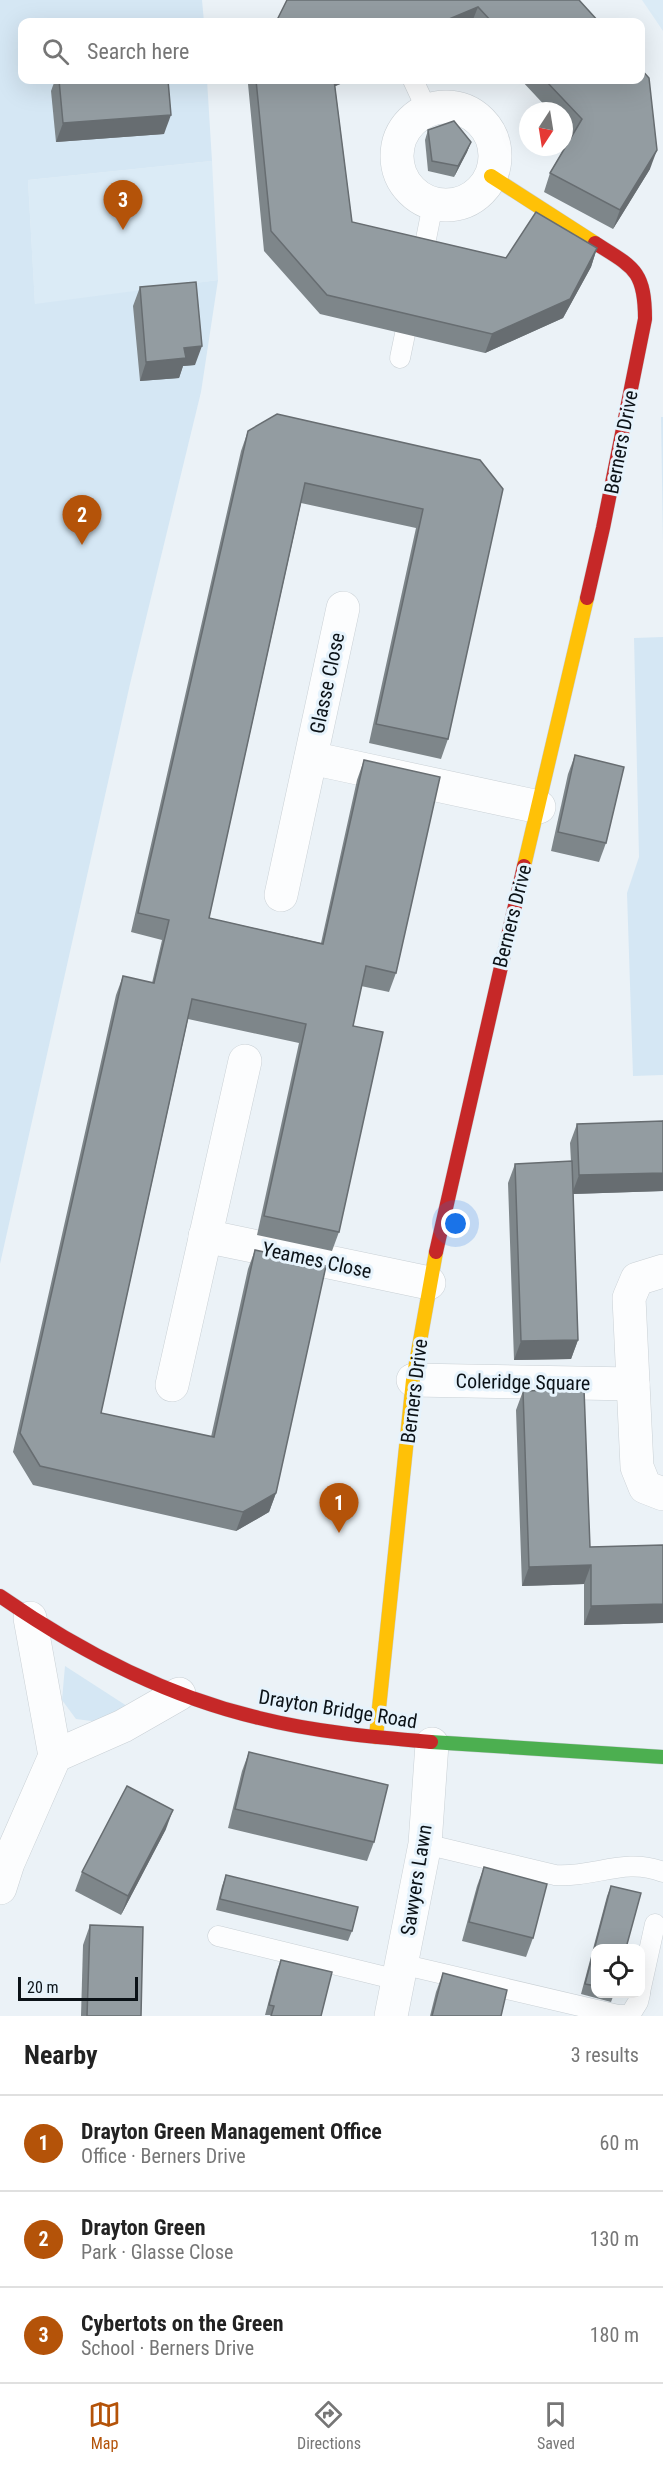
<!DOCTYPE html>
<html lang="en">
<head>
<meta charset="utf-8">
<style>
  body { margin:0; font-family:"Roboto Condensed",sans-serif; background:#f2f2f2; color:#222 }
  .controls { position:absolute; right:18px; bottom:18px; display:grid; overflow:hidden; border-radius:12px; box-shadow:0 6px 24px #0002 }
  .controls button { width:54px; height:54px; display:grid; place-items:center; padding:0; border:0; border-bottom:2px solid #e0e0e0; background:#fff; color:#222; font:30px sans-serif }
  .compass { position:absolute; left:519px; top:102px; width:54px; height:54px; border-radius:50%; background:#fff; box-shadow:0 6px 24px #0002; rotate:192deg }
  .scale { position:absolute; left:18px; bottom:15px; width:120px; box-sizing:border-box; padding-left:6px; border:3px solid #0b1217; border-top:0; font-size:16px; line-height:21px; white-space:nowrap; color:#0b1217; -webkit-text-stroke:4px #e6f3fc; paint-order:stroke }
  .you { position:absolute; left:456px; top:1224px; width:21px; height:21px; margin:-15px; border:4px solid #fff; border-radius:50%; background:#1a73e8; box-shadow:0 0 0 9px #1a73e833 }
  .badge { display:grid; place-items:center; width:39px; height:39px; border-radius:50%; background:#b45309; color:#fff; font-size:20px; font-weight:700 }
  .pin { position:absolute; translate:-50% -50px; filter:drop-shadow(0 2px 3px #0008) }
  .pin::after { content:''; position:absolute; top:32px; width:21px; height:18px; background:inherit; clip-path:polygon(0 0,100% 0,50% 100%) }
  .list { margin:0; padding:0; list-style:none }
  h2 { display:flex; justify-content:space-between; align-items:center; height:78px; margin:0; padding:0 24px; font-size:26px }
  h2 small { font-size:20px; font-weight:400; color:#767676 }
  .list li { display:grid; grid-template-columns:39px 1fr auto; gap:18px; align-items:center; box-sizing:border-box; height:96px; padding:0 24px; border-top:2px solid #e0e0e0 }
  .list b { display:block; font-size:22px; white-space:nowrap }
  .list p { margin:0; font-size:20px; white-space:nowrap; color:#767676 }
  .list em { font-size:20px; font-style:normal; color:#767676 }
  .icon { flex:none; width:33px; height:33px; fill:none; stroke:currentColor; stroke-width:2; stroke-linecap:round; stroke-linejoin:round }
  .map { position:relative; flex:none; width:663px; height:2016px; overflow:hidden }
  .search { position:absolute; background:#fff; box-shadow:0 6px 24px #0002; left:18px; right:18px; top:18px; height:66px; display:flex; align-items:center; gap:15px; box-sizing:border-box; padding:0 21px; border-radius:12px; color:#767676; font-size:22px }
  .sheet { height:366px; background:#fff }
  nav { display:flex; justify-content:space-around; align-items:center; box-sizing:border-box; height:84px; border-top:2px solid #e0e0e0; background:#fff; font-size:16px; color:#767676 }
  nav a { display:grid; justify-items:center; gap:3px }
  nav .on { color:#b45309 }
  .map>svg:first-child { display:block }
  .built { fill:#dbebf6 }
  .green { fill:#d5e7f4 }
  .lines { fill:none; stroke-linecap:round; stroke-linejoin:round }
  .lane-casing { stroke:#c9d0d5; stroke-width:21 }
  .street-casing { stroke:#c9d0d5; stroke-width:34 }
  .fast-casing { stroke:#c9d0d5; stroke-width:15 }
  .slow-casing { stroke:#c9d0d5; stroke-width:15 }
  .jam-casing { stroke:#c9d0d5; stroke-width:15 }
  .lane { stroke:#fcfdfe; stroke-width:20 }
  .street { stroke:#fcfdfe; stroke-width:33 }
  .fast { stroke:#4caf50; stroke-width:14 }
  .slow { stroke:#ffc107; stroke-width:14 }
  .jam { stroke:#c62828; stroke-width:14 }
  .wall { fill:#7e868a }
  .shaded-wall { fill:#676d71 }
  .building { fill:#939ca1; stroke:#676d71; stroke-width:1.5 }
  .labels { text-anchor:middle; stroke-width:6; stroke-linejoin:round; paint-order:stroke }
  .street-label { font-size:20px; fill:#0b1217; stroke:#e6f3fc }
</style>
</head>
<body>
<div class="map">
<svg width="663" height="2016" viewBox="0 0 663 2016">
  <rect width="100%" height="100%" fill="#ebf2f7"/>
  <g class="built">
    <polygon points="642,0 663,0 663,31"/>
    <polygon points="212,161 218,280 35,305 28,180"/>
  </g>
  <g class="green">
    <polygon points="0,0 202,0 204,22 22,22 22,80 207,80 212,161 28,180 35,304 218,280 201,392 130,684 0,1264"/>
    <polygon points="661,417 663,417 663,544"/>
    <polygon points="663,637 663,1075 633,1076 627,893 639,857 634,638"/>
    <polygon points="65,1666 130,1708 99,1722 76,1719 62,1700"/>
  </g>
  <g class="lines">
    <g class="lane-casing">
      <g id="lane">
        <polyline points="413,80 427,110"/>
        <polyline points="422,259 433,204"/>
        <polyline points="400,358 405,334"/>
        <path d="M425,1844L555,1875C594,1878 625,1857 663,1872"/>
        <polyline points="218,1936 398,1980"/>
        <polyline points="401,1964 618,2015 630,2015 638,2002 640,1994"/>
        <polyline points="640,1992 655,1924"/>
      </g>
    </g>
    <g class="street-casing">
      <g id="street">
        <circle cx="446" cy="156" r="49"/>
        <polyline points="311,758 539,807"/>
        <polyline points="281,895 343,608"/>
        <polyline points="205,1236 429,1283"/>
        <polyline points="663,1271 637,1279 629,1298 637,1467 645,1487 663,1494"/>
        <polyline points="413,1380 633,1384"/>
        <polyline points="172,1385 245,1061"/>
        <polyline points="30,1618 55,1756"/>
        <polyline points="0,1888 8,1863 55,1756 123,1726 179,1694"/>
        <polyline points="391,2016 425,1844 432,1744"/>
      </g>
    </g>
    <g class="fast-casing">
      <polyline id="fast" points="431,1742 663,1757"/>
    </g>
    <g class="slow-casing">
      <g id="slow">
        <polyline points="491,176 595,243"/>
        <polyline points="524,866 587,598"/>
        <polyline points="376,1737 413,1380 436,1252"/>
      </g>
    </g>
    <g class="jam-casing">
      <g id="jam">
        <path d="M587,598L603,528L645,319C645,270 633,267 595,243"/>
        <polyline points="436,1252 524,866"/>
        <path d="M0,1596C79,1651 165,1696 259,1718C315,1732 373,1737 431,1742"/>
      </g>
    </g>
    <use href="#lane" class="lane"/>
    <use href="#street" class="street"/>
    <use href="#fast" class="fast"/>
    <use href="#slow" class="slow"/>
    <use href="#jam" class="jam"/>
  </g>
  <g class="wall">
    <polygon points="287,0 579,0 599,22 276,22"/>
    <polygon points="55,80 168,80 164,134 56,142 51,91"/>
    <polygon points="250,80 350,80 335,86 352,222 506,258 597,248 591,267 563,318 485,353 320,314 264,251 248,84"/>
    <polygon points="521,80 640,80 650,169 613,229 544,192 550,173 572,135 564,126 564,111 550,111"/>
    <polygon points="428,130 471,142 467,152 454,177 428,171 425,140"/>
    <polygon points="140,287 195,365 183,366 179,378 140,381 133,306"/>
    <polygon points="248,431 480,460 448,739 441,759 369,743 416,528 301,503 209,918 321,943 357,780 364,760 396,973 389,992 361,986 353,1026 339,1232 332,1251 257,1235 299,1043 188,1019 101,1413 211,1437 248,1269 255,1250 276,1493 269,1512 236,1531 33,1485 13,1452 116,995 123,976 152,983 162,940 131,932 241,451"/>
    <polygon points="575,755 606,843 599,862 551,851 568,774"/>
    <polygon points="663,1120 663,1191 573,1194 578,1340 571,1359 514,1360 508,1183 515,1164 571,1162 570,1143 577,1124 662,1121"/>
    <polygon points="523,1391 590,1547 663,1545 663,1623 584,1625 584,1584 522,1586 516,1410"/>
    <polygon points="249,1752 374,1842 367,1861 228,1828 242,1771"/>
    <polygon points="166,1829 121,1915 75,1891 82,1872"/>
    <polygon points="484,1867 533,1938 526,1957 462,1941 477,1886"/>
    <polygon points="226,1875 352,1931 348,1941 216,1910 222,1886"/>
    <polygon points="611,1886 596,1948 596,1994 614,1994 611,2002 581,1994 607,1896"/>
    <polygon points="90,1925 141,2016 81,2016 83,1945"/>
    <polygon points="281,1960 321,2016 265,2015 277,1970"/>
    <polygon points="443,1973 501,2016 430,2016 436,1992"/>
  </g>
  <g class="shaded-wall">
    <polygon points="478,7 472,22 442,22"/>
    <polygon points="330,80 350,80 326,90"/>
    <polygon points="171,115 164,134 56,142 63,123"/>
    <polygon points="471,142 467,152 454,177 458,166"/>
    <polygon points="657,150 650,169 613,229 620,210"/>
    <polygon points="597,248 591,267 563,318 485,353 492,334"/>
    <polygon points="202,346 195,365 183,366 179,378 140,381 146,362 184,348"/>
    <polygon points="663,1173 663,1191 572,1194 579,1175"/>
    <polygon points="578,1340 571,1359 514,1360 521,1341"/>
    <polygon points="276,1493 269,1512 236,1531 243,1512"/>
    <polygon points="591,1565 584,1584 522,1586 529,1567"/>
    <polygon points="663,1604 663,1623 584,1625 591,1606"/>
    <polygon points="173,1810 166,1829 121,1915 128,1896"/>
  </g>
  <g class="building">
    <polygon points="287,0 579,0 599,22 492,22 478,7 442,22 276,22"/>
    <polygon points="640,68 649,78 657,150 620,210 550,173 582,119 545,80 640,80"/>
    <polygon points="59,80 168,80 171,115 63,123"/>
    <polygon points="256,80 334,80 352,222 506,258 536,212 597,248 570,299 492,334 327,295 271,231"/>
    <polygon points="454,121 471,142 458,166 432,161 428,130"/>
    <polygon points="196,282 202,346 184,348 186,358 146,362 140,287"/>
    <polygon points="277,414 480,460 503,489 448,739 376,724 423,509 305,483 209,918 323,944 364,760 440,777 396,973 366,966 353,1026 383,1032 339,1232 264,1216 306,1024 192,999 101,1413 214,1437 255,1250 326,1266 276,1493 243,1512 40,1466 20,1433 123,976 154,983 169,920 138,913 248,431"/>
    <polygon points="575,755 624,767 606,843 558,832"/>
    <polygon points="663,1121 663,1173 579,1175 577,1124"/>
    <polygon points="572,1161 578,1340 521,1341 515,1164"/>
    <polygon points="584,1389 590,1547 663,1545 663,1604 591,1606 591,1565 529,1567 523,1391"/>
    <polygon points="249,1752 388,1785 374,1842 235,1809"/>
    <polygon points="127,1786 173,1810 128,1896 82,1872"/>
    <polygon points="484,1867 547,1884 533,1938 469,1922"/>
    <polygon points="226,1875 358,1907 352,1931 220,1899"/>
    <polygon points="611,1886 641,1893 626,1948 596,1948 596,1986 585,1984"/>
    <polygon points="90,1925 143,1927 141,2016 87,2016"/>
    <polygon points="281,1960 332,1972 321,2016 271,2016 274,2006 269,2005"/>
    <polygon points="443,1973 507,1990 501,2016 432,2016"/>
  </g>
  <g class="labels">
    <g class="street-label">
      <text transform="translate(621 442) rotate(-79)" y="7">Berners Drive</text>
      <text transform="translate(327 683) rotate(-78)" y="7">Glasse Close</text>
      <text transform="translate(512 916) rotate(-76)" y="7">Berners Drive</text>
      <text transform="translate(317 1260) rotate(12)" y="7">Yeames Close</text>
      <text transform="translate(523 1382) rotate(1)" y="7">Coleridge Square</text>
      <text transform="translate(414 1391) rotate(-83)" y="7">Berners Drive</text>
      <text transform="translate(338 1709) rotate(9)" y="7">Drayton Bridge Road</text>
      <text transform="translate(416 1880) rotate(-81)" y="7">Sawyers Lawn</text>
    </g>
  </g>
</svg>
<div class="controls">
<button><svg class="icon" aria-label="locate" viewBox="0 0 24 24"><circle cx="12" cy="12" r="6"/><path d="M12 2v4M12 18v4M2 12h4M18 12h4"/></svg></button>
</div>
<svg class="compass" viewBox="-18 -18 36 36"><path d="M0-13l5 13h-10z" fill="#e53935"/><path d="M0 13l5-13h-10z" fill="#767676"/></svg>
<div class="scale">20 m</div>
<div class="you"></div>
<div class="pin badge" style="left:339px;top:1533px">1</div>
<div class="pin badge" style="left:82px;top:545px">2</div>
<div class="pin badge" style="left:123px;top:230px">3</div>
<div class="search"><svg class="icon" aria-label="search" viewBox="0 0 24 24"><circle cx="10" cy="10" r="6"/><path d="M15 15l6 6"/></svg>Search here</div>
</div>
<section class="sheet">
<h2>Nearby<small>3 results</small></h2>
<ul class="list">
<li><span class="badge">1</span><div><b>Drayton Green Management Office</b><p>Office · Berners Drive</p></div><em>60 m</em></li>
<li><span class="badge">2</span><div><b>Drayton Green</b><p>Park · Glasse Close</p></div><em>130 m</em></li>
<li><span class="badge">3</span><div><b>Cybertots on the Green</b><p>School · Berners Drive</p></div><em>180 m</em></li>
</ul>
</section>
<nav>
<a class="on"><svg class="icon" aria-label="map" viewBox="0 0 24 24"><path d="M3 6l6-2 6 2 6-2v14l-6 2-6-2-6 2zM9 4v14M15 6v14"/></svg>Map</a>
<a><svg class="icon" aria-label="directions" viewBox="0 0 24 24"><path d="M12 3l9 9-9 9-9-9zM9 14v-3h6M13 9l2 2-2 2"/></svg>Directions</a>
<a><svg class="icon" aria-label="saved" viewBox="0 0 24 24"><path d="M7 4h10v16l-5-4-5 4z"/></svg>Saved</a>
</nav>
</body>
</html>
